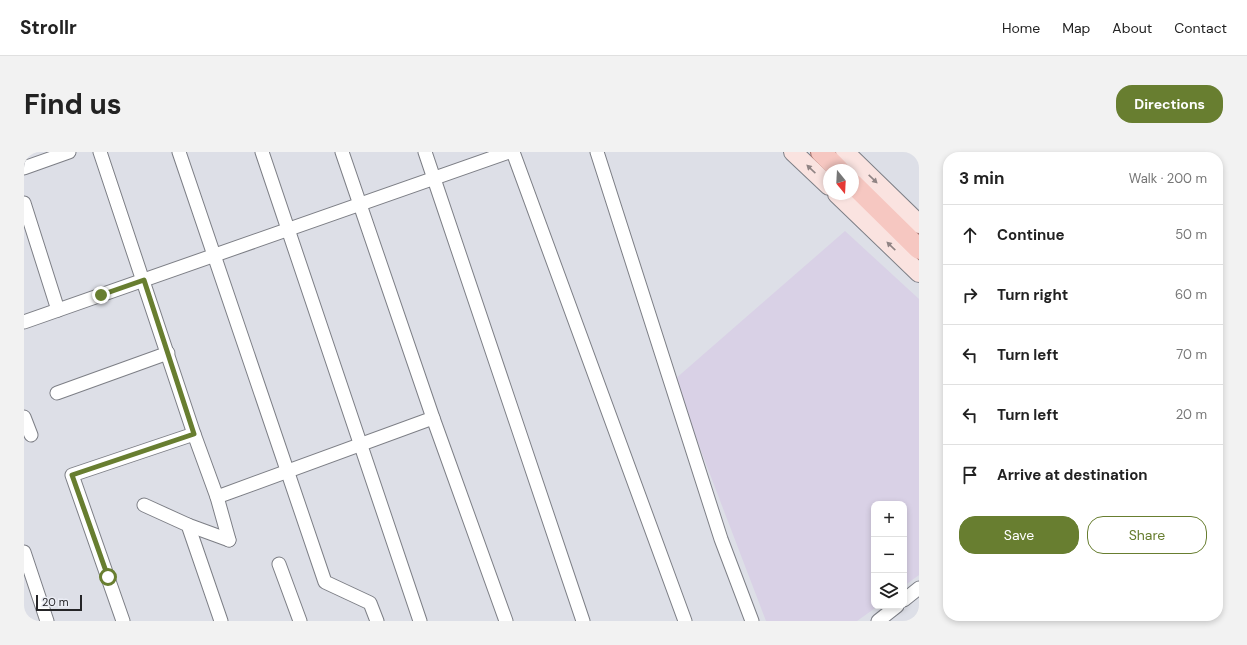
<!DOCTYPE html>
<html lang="en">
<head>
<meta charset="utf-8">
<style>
  body { margin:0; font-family:"DM Sans",sans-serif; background:#f2f2f2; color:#222 }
  .controls { position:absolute; right:12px; bottom:12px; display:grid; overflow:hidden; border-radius:8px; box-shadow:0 2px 6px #0003 }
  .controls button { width:36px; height:36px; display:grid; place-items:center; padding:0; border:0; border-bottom:1px solid #e0e0e0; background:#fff; color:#222; font:20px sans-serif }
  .compass { position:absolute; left:799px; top:12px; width:36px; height:36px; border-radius:50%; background:#fff; box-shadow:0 2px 6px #0003; rotate:162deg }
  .scale { position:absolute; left:12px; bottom:10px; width:46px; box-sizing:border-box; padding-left:4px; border:2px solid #252528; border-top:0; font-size:11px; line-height:14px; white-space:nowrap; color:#252528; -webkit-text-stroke:3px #eaecf4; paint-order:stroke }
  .stop { position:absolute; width:12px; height:12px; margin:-9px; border:3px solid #687e30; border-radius:50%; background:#fff }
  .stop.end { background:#687e30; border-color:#fff; box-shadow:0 1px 4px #0008 }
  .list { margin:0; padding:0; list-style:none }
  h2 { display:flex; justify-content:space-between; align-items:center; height:52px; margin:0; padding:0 16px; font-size:17px }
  h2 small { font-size:13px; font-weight:400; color:#767676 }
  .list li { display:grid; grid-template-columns:26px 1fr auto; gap:12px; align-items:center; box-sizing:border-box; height:60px; padding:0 16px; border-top:1px solid #e0e0e0 }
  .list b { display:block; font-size:15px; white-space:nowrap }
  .list em { font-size:13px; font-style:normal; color:#767676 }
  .actions { display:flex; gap:8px; padding:12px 16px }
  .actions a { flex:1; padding:9px 0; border:1px solid #687e30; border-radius:16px; text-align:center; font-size:14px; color:#687e30 }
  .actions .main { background:#687e30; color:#fff }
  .icon { flex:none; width:22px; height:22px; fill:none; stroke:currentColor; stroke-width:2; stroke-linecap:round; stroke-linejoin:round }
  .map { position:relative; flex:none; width:895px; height:469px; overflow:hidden; border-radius:16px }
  header { display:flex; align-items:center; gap:24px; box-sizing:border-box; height:56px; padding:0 20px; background:#fff; border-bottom:1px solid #e0e0e0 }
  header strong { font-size:19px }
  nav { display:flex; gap:22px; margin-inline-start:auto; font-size:14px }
  .intro { display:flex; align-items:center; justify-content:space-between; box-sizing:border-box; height:96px; padding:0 24px }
  h1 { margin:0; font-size:28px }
  .button { padding:10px 18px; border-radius:16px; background:#687e30; color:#fff; font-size:14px; font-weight:700 }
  main { display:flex; gap:24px; padding:0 24px }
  aside { flex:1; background:#fff; border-radius:16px; box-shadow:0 2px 6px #0003 }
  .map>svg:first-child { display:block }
  .education { fill:#d9d1e6 }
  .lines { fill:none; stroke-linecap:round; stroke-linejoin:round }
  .street-casing { stroke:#7d7f86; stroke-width:15 }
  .secondary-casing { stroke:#7d7f86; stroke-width:20 }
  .primary-casing { stroke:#a97670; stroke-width:22 }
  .street { stroke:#fff; stroke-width:13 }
  .secondary { stroke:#fae3e0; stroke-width:18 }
  .primary { stroke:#f6c7c1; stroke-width:20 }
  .oneway { fill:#908484 }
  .route { stroke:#687e30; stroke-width:5 }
</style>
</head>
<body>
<header>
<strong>Strollr</strong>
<nav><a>Home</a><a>Map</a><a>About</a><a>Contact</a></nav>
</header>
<div class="intro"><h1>Find us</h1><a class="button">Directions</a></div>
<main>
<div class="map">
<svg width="895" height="469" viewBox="0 0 895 469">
  <rect width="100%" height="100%" fill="#dddfe7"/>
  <polygon class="education" points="821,79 895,147 895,423 880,434 880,352 850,352 850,454 854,454 833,469 742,469 650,228"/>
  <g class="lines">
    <g class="street-casing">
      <g id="street">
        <polyline points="76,0 170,282 193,345 205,388"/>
        <polyline points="155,0 301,430 346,451 353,469"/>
        <polyline points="238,0 396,469"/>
        <polyline points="318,0 409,266 482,469"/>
        <polyline points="401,0 559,469"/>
        <polyline points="489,0 661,469"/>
        <polyline points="573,0 697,387 728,469"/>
        <polyline points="0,16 45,0"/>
        <polyline points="0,51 34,158"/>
        <polyline points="0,170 485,0"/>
        <polyline points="33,241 144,201"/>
        <polyline points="0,265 7,283"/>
        <polyline points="193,345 409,266"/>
        <polyline points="120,353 164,373 197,469"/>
        <polyline points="164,373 205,388"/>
        <polyline points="0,400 23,469"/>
        <polyline points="255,412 276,469"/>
        <polyline points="880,448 895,436"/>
        <polyline points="99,469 48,323 170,282"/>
        <polyline points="854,469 873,454"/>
      </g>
    </g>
    <g class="secondary-casing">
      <g id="secondary">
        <polyline points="769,0 805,34"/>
        <polyline points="821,0 895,72"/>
        <polyline points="813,42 895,121"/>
      </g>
    </g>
    <g class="primary-casing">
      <g id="primary">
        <polyline points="797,0 815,18"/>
        <polyline points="829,32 895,97"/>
      </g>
    </g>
    <use href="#street" class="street"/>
    <use href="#secondary" class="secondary"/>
    <use href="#primary" class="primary"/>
  </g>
  <defs><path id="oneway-solid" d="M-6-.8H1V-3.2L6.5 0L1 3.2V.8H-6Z"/></defs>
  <g class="oneway">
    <use href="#oneway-solid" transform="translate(787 17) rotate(-137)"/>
    <use href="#oneway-solid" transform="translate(849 27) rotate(44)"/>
    <use href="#oneway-solid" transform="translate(867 94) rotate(-136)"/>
  </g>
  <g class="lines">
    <polyline class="route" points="77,143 120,128 170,282 48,323 84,425"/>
  </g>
</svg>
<div class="controls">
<button>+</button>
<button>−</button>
<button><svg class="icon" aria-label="layers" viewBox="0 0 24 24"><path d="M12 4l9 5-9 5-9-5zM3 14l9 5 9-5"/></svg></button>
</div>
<svg class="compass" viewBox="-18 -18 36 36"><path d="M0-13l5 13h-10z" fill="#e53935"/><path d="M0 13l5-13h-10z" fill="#767676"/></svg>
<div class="scale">20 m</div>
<div class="stop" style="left:84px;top:425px"></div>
<div class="stop end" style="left:77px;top:143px"></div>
</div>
<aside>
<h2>3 min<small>Walk · 200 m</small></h2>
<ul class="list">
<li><svg class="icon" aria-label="ahead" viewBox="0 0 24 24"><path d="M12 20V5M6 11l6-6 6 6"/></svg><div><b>Continue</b></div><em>50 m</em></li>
<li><svg class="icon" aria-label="right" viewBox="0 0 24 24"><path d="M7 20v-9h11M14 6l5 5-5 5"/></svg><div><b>Turn right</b></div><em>60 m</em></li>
<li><svg class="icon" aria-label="left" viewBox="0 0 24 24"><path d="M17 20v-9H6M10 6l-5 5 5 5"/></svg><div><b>Turn left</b></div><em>70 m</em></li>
<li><svg class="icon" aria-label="left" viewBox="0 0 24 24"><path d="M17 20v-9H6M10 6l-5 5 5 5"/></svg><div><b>Turn left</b></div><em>20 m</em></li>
<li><svg class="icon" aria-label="arrive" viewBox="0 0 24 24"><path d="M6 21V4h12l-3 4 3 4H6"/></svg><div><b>Arrive at destination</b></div></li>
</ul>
<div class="actions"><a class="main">Save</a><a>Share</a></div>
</aside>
</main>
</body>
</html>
